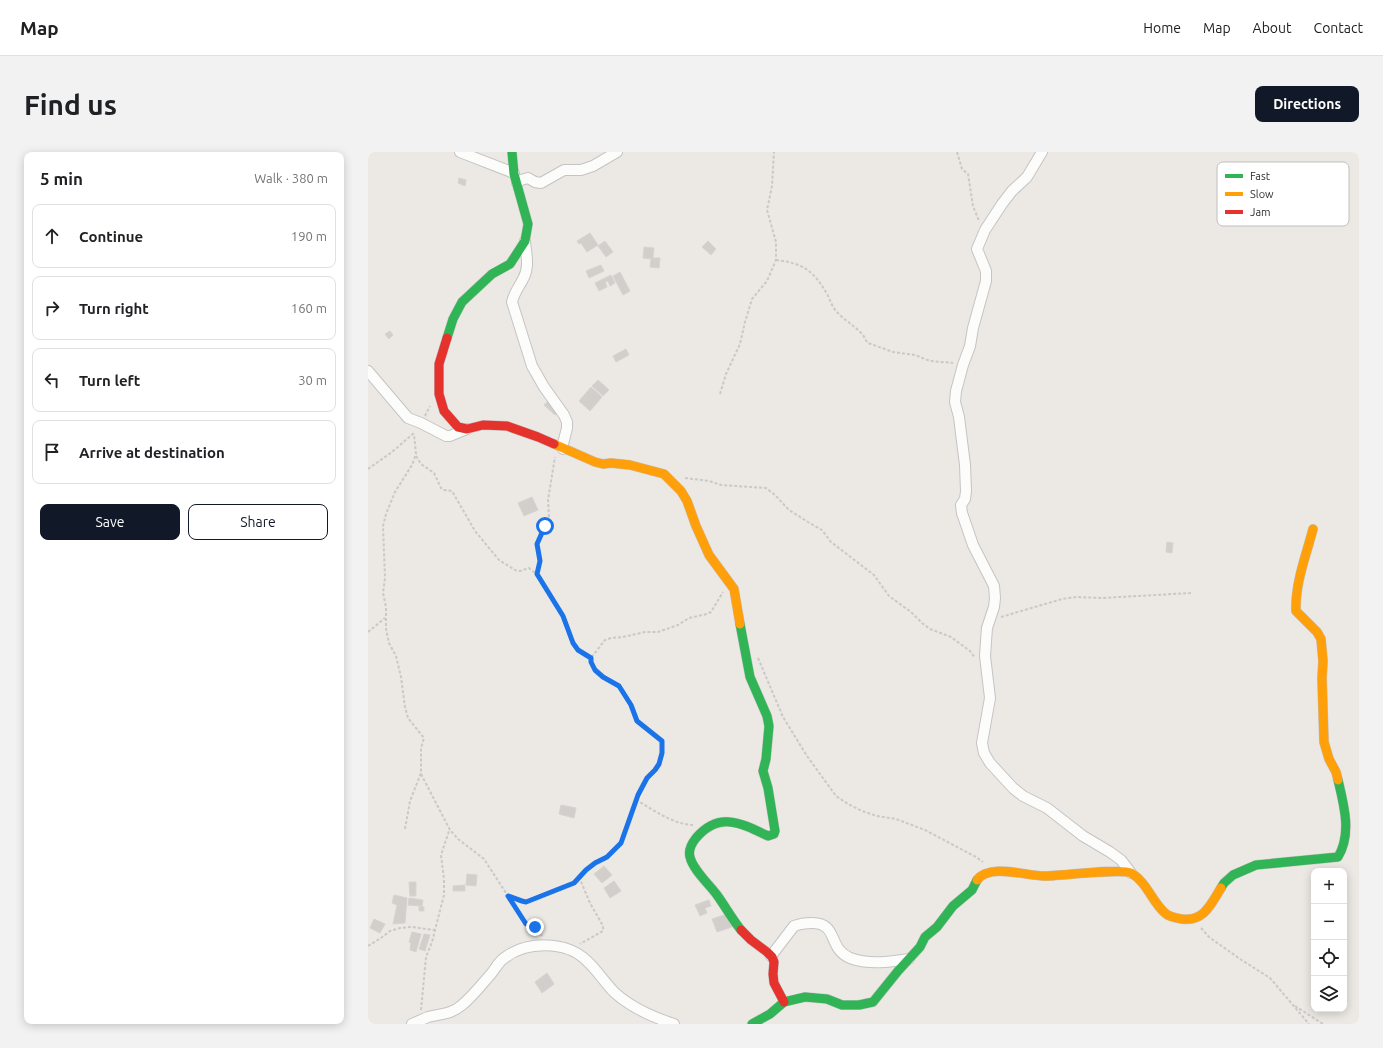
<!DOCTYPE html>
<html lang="en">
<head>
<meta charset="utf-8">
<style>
  body { margin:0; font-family:Ubuntu,sans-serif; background:#f2f2f2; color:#202124 }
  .controls { position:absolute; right:12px; bottom:12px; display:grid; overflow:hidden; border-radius:8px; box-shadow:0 2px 10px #0003 }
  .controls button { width:36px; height:36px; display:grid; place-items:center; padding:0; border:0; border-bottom:1px solid #e0e0e0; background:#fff; color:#202124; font:20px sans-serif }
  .stop { position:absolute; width:12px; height:12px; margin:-9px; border:3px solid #1a73e8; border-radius:50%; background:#fff }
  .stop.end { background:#1a73e8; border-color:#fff; box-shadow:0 1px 4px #0008 }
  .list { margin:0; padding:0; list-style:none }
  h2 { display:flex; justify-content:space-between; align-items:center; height:52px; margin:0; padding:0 16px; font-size:17px }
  h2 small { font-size:13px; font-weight:400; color:#757577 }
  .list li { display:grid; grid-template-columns:26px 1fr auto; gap:12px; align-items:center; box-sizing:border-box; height:64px; margin:0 8px 8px; padding:0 8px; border:1px solid #e0e0e0; border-radius:8px }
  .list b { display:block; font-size:15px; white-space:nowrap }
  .list em { font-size:13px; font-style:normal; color:#757577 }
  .actions { display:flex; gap:8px; padding:12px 16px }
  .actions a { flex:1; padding:9px 0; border:1px solid #111827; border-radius:8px; text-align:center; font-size:14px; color:#111827 }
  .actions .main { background:#111827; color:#fff }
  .icon { flex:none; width:22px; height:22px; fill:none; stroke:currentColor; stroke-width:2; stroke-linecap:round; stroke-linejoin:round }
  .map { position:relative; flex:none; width:991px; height:872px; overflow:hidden; border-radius:8px }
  header { display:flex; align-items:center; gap:24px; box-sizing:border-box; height:56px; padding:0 20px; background:#fff; border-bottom:1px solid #e0e0e0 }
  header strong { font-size:19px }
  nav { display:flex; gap:22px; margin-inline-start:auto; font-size:14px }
  .intro { display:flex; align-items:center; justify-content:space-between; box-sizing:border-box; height:96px; padding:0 24px }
  h1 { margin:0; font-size:28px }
  .button { padding:10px 18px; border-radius:8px; background:#111827; color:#fff; font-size:14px; font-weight:700 }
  main { display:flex; gap:24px; padding:0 24px }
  aside { flex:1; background:#fff; border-radius:8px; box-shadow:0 2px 10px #0003 }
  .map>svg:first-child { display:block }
  .building { fill:#d1cecb; stroke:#d7d4d0 }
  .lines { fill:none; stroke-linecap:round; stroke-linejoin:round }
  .street-casing { stroke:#c5c4c5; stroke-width:12 }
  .fast-casing { stroke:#c5c4c5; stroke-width:10 }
  .slow-casing { stroke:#c5c4c5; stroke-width:10 }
  .jam-casing { stroke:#c5c4c5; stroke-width:10 }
  .path { stroke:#c9c9c8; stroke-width:2; stroke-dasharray:3 2; stroke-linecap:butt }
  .street { stroke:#fcfcfb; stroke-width:10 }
  .fast { stroke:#30b455; stroke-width:9 }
  .slow { stroke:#ff9f0a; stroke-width:9 }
  .jam { stroke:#e5322d; stroke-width:9 }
  .route { stroke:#1a73e8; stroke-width:5 }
  .key { fill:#fff; stroke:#c0c0c0; stroke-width:1 }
  .key-label { font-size:11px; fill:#2e2e2e }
</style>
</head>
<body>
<header>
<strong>Map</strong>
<nav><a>Home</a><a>Map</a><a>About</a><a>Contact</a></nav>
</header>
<div class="intro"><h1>Find us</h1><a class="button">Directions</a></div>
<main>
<aside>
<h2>5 min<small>Walk · 380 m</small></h2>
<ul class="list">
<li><svg class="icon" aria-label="ahead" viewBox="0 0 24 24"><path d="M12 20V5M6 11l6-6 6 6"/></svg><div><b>Continue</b></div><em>190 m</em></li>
<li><svg class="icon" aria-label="right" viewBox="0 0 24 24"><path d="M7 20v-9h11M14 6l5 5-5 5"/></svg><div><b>Turn right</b></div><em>160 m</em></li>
<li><svg class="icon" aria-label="left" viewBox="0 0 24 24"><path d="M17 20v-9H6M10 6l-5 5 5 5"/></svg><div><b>Turn left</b></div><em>30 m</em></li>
<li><svg class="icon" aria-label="arrive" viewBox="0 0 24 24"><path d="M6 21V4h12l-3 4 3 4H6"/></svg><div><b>Arrive at destination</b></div></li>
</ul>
<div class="actions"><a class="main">Save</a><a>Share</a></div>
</aside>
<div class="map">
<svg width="991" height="872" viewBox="0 0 991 872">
  <rect width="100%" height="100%" fill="#ece8e4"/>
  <g class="building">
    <polygon points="91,26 98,28 97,34 90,31"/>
    <polygon points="222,81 230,93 219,100 213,91 211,92 209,89"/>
    <polygon points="237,89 245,100 238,105 230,94"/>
    <polygon points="340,89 348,97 343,103 334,95"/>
    <polygon points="276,95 286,96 285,106 292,106 291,116 282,115 283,107 275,106"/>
    <polygon points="233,113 236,119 221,126 218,119"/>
    <polygon points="252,120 262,139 255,143 245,124"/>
    <polygon points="243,123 247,131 242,134 240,129 237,130 239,135 231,139 227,131"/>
    <polygon points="22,179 25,183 21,187 17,182"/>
    <polygon points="258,197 261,203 248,210 245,204"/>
    <polygon points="230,228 241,238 235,244 224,234"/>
    <polygon points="223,235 234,245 222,259 211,249"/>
    <polygon points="181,248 192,258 187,263 176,253"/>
    <polygon points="164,345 170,358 156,364 150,351"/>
    <polygon points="799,390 805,391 804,401 798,400"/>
    <polygon points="193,653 208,656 206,666 191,662"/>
    <polygon points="236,714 244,723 234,731 226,722"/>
    <polygon points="99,722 109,723 108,734 98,733"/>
    <polygon points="246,729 253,739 242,746 236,736"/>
    <polygon points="41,730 48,730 48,744 42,744"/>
    <polygon points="97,733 97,739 85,739 85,734"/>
    <polygon points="26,743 39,746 37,771 25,772 29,753 24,751"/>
    <polygon points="41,746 55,748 54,754 40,753"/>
    <polygon points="341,748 343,754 337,756 339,761 332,764 327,753"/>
    <polygon points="51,754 56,755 56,759 51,759"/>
    <polygon points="359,762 364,775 349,780 344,767"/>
    <polygon points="6,767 17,772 12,781 2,776"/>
    <polygon points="44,780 53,782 48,800 42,798 43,791 41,790"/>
    <polygon points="56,782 62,783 57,799 51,797"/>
    <polygon points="179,821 186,832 174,841 167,830"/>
  </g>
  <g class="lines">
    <g class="street-casing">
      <g id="street">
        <polyline points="92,0 146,21"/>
        <polyline points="674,0 659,25 644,39 634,52 617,78 609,97 618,119 618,129 605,176 602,194 595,213 588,239 587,250 591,265 597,313 598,339 597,347 593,353 594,361 605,393 626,434 627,446 626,455 619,476 618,489 617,504 622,546 614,591 616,601 622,611 645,636 655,644 679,656 715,684 742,700 753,708 763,721"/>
        <polyline points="149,31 153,28 160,26 167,30 173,31 196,18 213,18 225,14 249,0"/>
        <path d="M157,89C158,101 162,115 155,127C151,135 146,141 144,150L164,214L176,235L196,263L199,270V276L195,292V297"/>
        <polyline points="0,219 40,266 53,271 78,284 82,284 99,277"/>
        <path d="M403,804L426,774C431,772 438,771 444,771C471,771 459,796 482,806C501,813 522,810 541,807"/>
        <path d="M44,872C49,870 55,867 60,865C75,861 82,863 94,853C105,844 114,832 123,822C127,817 130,811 135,807C157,789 198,788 219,809C229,818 237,831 247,841C264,856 284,865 306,872"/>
      </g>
    </g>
    <g class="fast-casing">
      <g id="fast">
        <polyline points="79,186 85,167 94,150 124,122 142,112 157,89 160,72 146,22 144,0"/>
        <path d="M372,472L382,525L399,564L401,574L398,607L395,619L400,636L407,679L406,682L400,684C373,671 351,659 328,686C324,691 320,698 322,705C325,718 341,732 349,743C357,754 364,767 373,778"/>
        <path d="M853,736L856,731L865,723L888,713L970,705C984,682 976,653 970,628"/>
        <polyline points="384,872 402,862 416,850 437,845 459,847 474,853 491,853 505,850 530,819 552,795 557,785 569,775 585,754 604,738 609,728"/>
      </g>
    </g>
    <g class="slow-casing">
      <g id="slow">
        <polyline points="186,292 227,310 235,312 243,311 262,313 296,322 313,339 319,349 328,374 341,403 366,437 372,472"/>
        <path d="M945,377C938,404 927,431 928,459L949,480L953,487L955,509L954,526L956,590L961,607L968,620L970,628"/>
        <path d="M609,728C622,711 658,724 676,724C692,724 753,716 763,721C779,730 784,750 797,761C801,765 808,766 814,767C836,770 843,752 853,736"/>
      </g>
    </g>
    <g class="jam-casing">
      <g id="jam">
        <polyline points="79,186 71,212 71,242 76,259 90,275 99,277 115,273 139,274 170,285 186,292"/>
        <polyline points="373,778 383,788 399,800 404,805 406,810 405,822 406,831 416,850"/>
      </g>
    </g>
    <g class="path">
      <polyline points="589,0 594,17 600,22 605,54 611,69"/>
      <path d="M408,108C435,111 446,119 459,142C462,148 464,154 468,159C476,168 487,174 495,183C497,186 498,189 500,191L525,200L547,203L562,209L585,211"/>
      <polyline points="352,242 358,222 372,192 377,170 384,147 399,129 408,108 408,90 399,58 404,34 406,0"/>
      <polyline points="57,264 62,254"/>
      <polyline points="48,304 53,312 66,321 73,336 76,338 84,339 107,379 131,408 147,418 152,419 161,416 171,424 195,464 205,491 210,498 223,506"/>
      <polyline points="0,317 24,300 46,281"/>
      <polyline points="317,326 341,329 353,333 398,336 407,343 421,358 440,370 454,378 463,390 506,423 521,444 543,460 554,471 562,477 583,485 602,499 607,506"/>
      <polyline points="169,422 172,409 169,392 181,365 180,348 187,305"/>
      <polyline points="633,465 694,447 708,445 734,446 823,441"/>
      <polyline points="0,480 17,466"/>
      <polyline points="390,506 415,565 439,604 468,644 480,652 494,659 509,664 528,667 557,678 608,705 615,710"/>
      <polyline points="53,622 82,678 90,687 116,707 158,772 170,777 174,784"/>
      <path d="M268,648C286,658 304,672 325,673"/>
      <polyline points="37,677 42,649 53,621 53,596 56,586 40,566 37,555 33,525 28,504 21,491 18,477 18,455 15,441 17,426 15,374 18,362 27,340 44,313 48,302 46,282"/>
      <polyline points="211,725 222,751 235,774 235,779 212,792"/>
      <polyline points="140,744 148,746 154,750 158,750 206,731 218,718 239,705 253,691 270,643 279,626 287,618 291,612 294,601 294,589 269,569 263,553 251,534 235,525 227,518 223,510 223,506 237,488 243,486 255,485 277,480 290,480 310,473 321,466 339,462 343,460 355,440"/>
      <polyline points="833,776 841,785 872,807 902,826 941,872"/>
      <polyline points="0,794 13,786 22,779 32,776 44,775 66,778"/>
      <polyline points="927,854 955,872"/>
      <polyline points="53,858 58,805 64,790 76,743 76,727 73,703 81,679"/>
    </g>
    <use href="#street" class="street"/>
    <use href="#fast" class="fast"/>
    <use href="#slow" class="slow"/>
    <use href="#jam" class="jam"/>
  </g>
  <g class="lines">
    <path class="route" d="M167,775L158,772L140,744C147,746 152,749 158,750L206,731L218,718L227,711L239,705L253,691L270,643L279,626L287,618L291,612L294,601V589L269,569L263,553L251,534L235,525L227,518L223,510V506L210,498L205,491L195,464L169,422L172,409L169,392L177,374"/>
  </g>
  <rect x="849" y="10" width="132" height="64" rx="6" class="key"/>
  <rect x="857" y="22" width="18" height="4" fill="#30b455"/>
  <rect x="857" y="40" width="18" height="4" fill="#ff9f0a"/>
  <rect x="857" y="58" width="18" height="4" fill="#e5322d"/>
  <g class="key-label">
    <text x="882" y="28">Fast</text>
    <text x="882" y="46">Slow</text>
    <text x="882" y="64">Jam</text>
  </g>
</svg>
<div class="controls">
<button>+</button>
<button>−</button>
<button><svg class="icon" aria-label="locate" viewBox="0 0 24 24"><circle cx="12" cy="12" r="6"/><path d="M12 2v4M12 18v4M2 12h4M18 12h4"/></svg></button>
<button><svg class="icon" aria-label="layers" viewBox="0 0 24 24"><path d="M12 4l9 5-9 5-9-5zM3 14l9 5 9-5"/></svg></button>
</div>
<div class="stop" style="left:177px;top:374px"></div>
<div class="stop end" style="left:167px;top:775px"></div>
</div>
</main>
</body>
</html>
